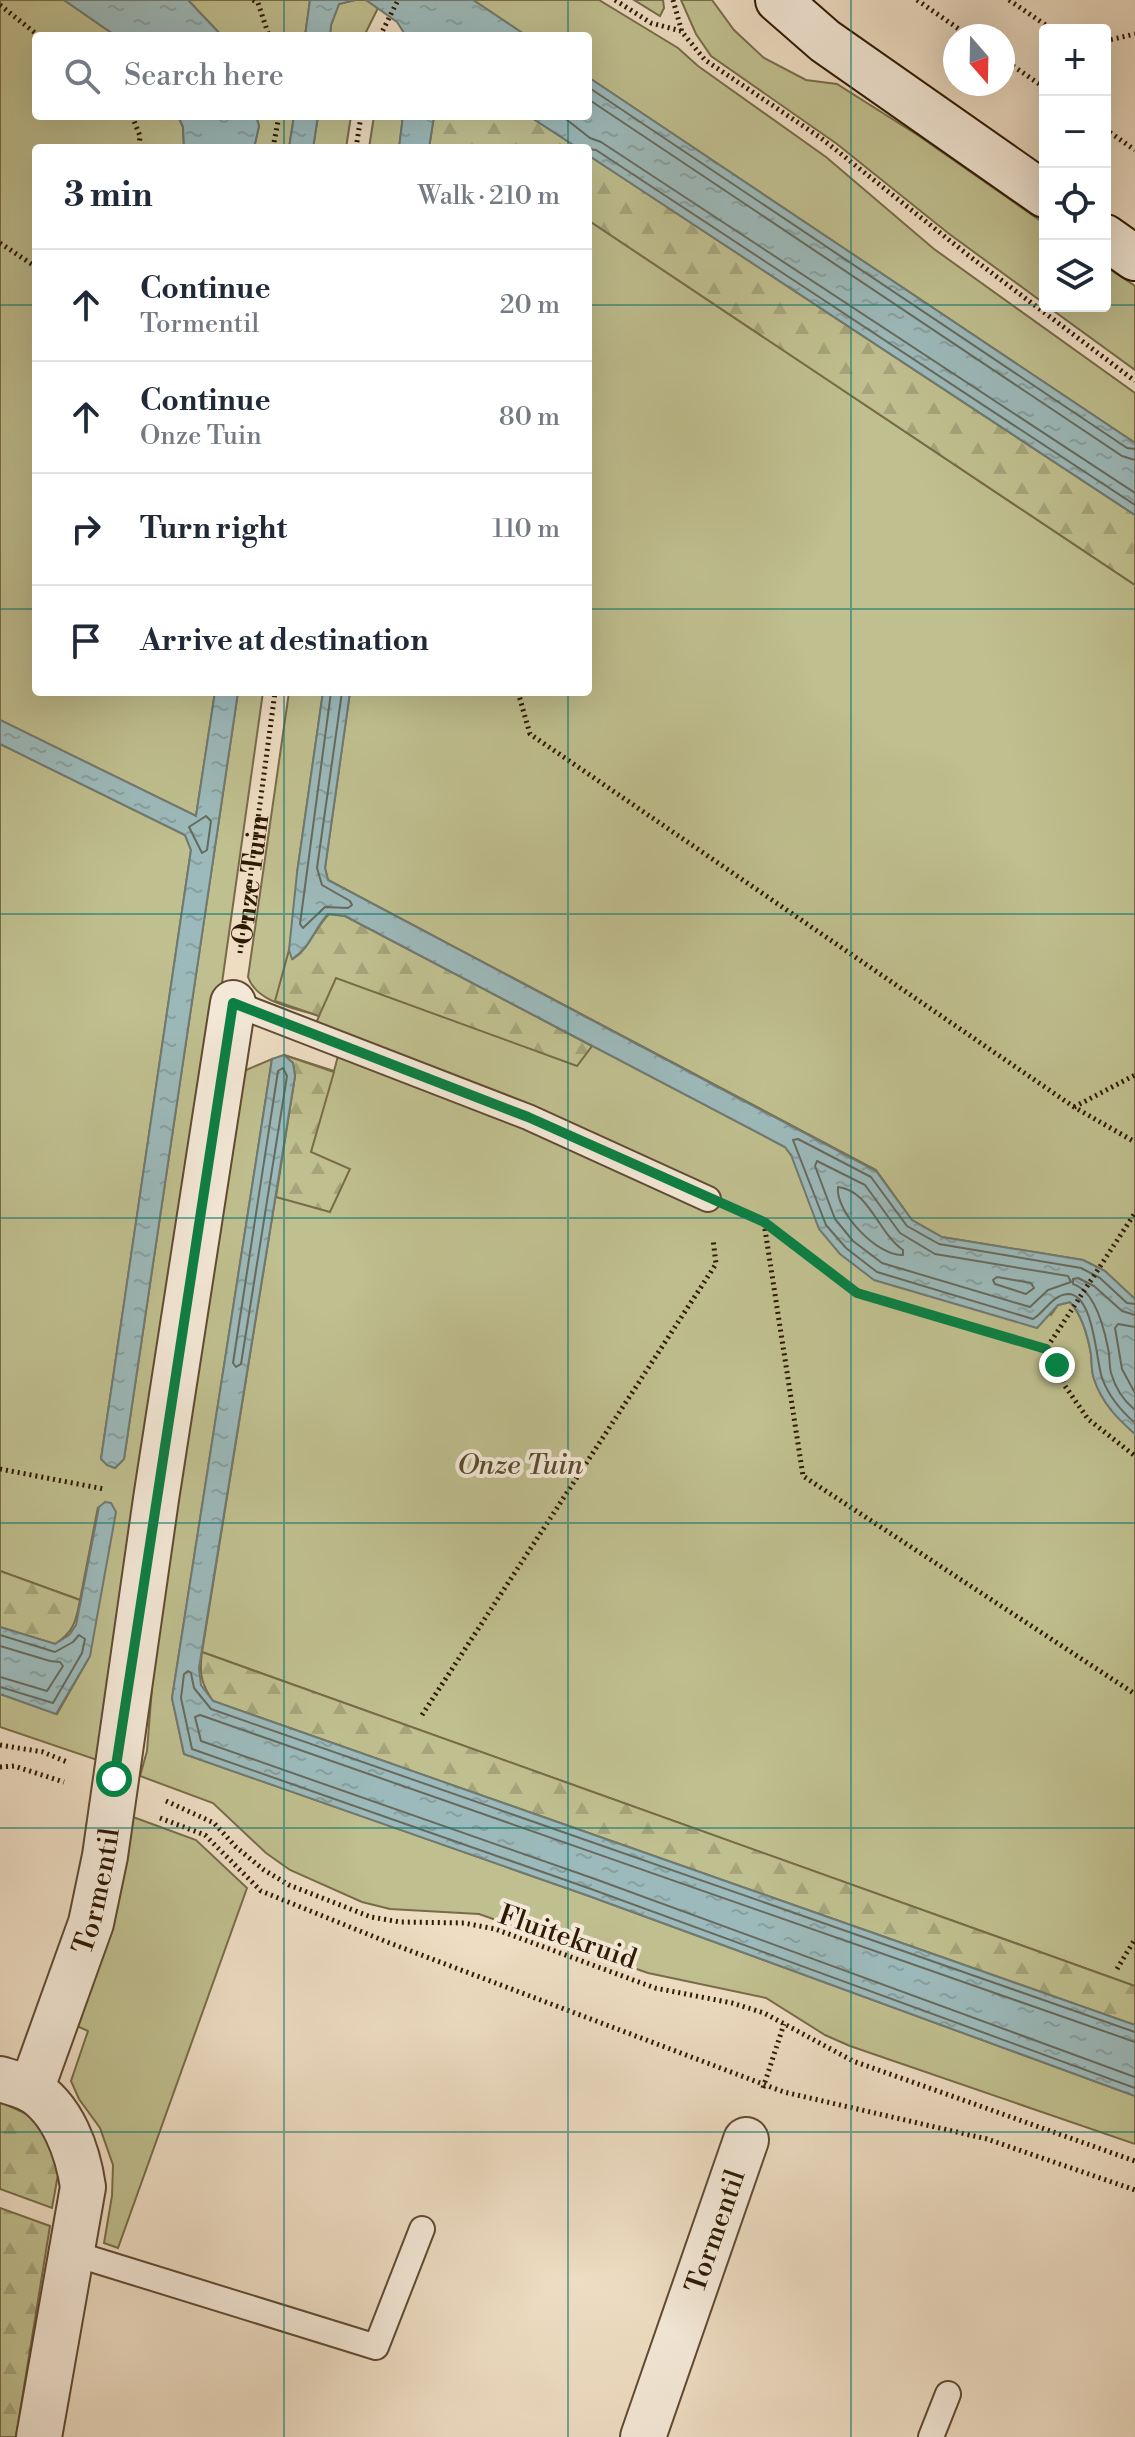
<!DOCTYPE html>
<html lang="en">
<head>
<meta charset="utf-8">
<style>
  body { margin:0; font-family:"Libre Bodoni",serif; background:#f6f6f7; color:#1f2937 }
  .controls { position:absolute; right:24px; top:24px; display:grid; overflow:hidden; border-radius:8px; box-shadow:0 8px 32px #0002 }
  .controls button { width:72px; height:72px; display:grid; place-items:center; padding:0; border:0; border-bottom:2px solid #e0e1e3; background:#fff; color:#1f2937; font:40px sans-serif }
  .compass { position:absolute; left:943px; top:24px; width:72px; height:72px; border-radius:50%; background:#fff; box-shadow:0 8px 32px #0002; rotate:160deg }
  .stop { position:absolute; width:24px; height:24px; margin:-18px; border:6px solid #0b8043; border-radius:50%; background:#fff }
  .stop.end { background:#0b8043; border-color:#fff; box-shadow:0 2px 8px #0008 }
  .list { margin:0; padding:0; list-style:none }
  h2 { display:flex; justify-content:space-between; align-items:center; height:104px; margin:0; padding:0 32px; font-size:34px }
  h2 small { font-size:26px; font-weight:400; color:#747a83 }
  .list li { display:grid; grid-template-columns:52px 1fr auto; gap:24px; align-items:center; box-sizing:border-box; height:112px; padding:0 32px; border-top:2px solid #e0e1e3 }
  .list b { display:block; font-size:30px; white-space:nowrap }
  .list p { margin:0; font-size:26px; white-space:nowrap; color:#747a83 }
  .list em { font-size:26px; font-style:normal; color:#747a83 }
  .icon { flex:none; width:44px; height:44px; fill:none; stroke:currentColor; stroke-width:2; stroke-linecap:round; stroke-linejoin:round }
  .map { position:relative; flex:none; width:1135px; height:2437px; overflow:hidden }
  .search { position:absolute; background:#fff; box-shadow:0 8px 32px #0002; left:32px; top:32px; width:560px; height:88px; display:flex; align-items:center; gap:20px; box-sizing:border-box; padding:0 28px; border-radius:8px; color:#747a83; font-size:30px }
  .panel { position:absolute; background:#fff; box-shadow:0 8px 32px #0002; left:32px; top:144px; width:560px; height:552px; border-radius:8px }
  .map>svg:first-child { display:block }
  .green { fill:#c0bf8f; stroke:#786c48; stroke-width:2 }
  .forest { fill:url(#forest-firs); stroke:#786c48; stroke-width:2 }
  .water { fill:url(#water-ripples); stroke:#707a71; stroke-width:2 }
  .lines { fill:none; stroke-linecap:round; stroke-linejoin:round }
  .shore { stroke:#666a5e; stroke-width:2 }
  .lane-casing { stroke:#5f4a32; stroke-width:28 }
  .street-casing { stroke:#5f4a32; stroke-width:48 }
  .secondary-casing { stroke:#2f1902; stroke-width:48 }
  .path { stroke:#2f1902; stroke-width:5; stroke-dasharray:2 4; stroke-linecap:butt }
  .lane { stroke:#f4e9d8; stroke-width:24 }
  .street { stroke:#f4e9d8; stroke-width:44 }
  .secondary { stroke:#f4e9d8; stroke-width:44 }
  .route { stroke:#0b8043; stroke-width:10 }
  .grid { fill:none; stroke:#0f766e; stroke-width:2; stroke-opacity:0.55 }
  .labels { text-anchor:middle; stroke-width:8; stroke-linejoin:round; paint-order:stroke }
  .street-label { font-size:28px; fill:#2f1902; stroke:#f4e9d8 }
  .park-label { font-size:28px; font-style:italic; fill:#5a4b2c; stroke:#f4e9d8 }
</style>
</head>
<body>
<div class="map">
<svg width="1135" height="2437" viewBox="0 0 1135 2437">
  <defs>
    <pattern id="forest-firs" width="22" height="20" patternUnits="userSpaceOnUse" patternTransform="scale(2)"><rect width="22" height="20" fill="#c0bf8f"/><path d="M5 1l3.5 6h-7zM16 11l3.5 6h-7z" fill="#a5a47a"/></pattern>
    <pattern id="water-ripples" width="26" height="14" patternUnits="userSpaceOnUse" patternTransform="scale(2)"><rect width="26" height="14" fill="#9cbabb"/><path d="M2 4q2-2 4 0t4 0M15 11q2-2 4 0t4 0" fill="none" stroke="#879f9f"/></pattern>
  </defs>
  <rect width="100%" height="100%" fill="#eeddc3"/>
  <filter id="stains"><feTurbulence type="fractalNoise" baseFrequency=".0025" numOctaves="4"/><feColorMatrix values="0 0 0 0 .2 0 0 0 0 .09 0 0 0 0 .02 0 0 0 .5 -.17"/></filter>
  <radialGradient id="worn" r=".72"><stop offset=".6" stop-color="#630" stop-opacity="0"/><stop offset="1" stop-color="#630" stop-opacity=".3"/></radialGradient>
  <g class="green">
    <polygon points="0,0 64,0 116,36 36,36 36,116 178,116 183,127 184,148 36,148 36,692 215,692 196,816 0,720"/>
    <polygon points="188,0 310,0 305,36 222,36"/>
    <polygon points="355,0 366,0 378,8 364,36 330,36 331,25 339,4"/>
    <polygon points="473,0 599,0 678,48 698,66 826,157 934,249 1135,393 1135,443 588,77 588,36 527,36"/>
    <polygon points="681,0 712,0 734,30 764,58 806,80 837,84 919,136 1045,224 1045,304 948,233 837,144 711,56 696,34"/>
    <polygon points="256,116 294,116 289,148 254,148 259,126"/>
    <polygon points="318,116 351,116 346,148 313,148"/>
    <polygon points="374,116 403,116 399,148 369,148"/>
    <polygon points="588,220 1135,585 1135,1299 1105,1271 1083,1260 942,1237 912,1220 876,1170 328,880 325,868 350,692 588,692"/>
    <polygon points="1105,266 1135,286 1135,370 1047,306 1105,306"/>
    <polygon points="238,692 263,692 221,990 100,1761 0,1727 0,1694 57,1714 90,1656 98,1507 80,1600 0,1571 0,744 185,835 191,850 101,1459 107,1465 115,1468 124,1459"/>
    <path d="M289,692H323L297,873L345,916L785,1147L791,1155L1051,1315L1058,1305L1070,1302C1082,1315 1088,1337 1091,1354C1092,1362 1091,1371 1094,1379C1102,1403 1117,1418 1135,1434V1986L202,1652L295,1076L293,1063L284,1055L334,1071L341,1045L312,1033L319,1016C295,1008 257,1003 248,977Z"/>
    <polygon points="272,1059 172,1698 184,1754 589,1896 1135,2096 1135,2144 850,2046 825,2035 766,1998 648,1973 479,1914 390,1909 362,1902 290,1870 266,1853 213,1803 140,1776 147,1751 156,1636 239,1085 246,1070"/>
    <polygon points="133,1817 196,1840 247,1888 118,2248 104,2243 112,2196 113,2165 100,2128 79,2099 71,2081 88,2031 77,2026 120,1891"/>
  </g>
  <g class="forest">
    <polygon points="634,0 663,0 664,8 660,16"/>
    <polygon points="434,116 529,116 578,148 429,148"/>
    <polygon points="588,155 1135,515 1135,585 588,220"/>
    <path d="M329,914L345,916L592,1046L577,1066L336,978L319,1016L275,1001L289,950L293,959C310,948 314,929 329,914Z"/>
    <polygon points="284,1055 334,1072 311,1152 350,1169 330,1212 276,1197 295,1076 293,1063"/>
    <path d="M0,1571L80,1600C76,1621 74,1632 55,1644L0,1627Z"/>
    <path d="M202,1652L1135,1986V2025L213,1701C201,1684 199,1673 202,1652Z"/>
    <polygon points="0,2102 29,2115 45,2131 59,2169 52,2208 0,2189"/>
    <polygon points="0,2208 50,2226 16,2437 0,2437"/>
  </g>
  <g class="water">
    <polygon points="64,0 188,0 222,36 116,36"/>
    <polygon points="310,0 355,0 339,4 331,25 330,36 305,36"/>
    <polygon points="366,0 473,0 527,36 406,36 397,22"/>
    <polygon points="588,77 1135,443 1135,515 588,155 588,148 578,148 529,116 588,116"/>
    <polygon points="178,116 256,116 259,126 254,148 184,148 183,127"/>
    <polygon points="294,116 318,116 313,148 289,148"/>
    <polygon points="403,116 434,116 429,148 399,148"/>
    <polygon points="215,692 238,692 124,1459 115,1468 107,1465 101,1459 191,850 185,835 0,744 0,720 196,816"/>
    <path d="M323,692H350L325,868L328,880L876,1171L912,1220L942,1237L1083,1260L1105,1271L1135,1299V1434C1117,1418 1102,1403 1094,1379C1091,1371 1092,1363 1091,1354C1088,1337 1082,1315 1070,1302L1058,1305L1037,1328L874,1280L840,1254L819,1229L791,1155L785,1147L345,916L328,914C314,929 309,949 292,959L289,950L297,873Z"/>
    <polygon points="284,1055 293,1063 295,1076 199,1668 201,1685 213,1701 1135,2025 1135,2096 589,1896 184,1754 172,1698 272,1059"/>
    <polygon points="105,1502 111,1503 116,1512 90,1656 56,1714 0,1694 0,1627 55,1644 69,1635 76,1625 99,1507"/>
  </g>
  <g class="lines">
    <g class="shore">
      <polyline points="588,87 1127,448 1135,449"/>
      <polyline points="588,99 1122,456 1135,460"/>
      <polyline points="562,116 590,138 601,142 1135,493"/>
      <polyline points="588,149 596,150 1135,505"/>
      <polyline points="331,692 300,924 303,928 325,907 348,908 352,905 350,901 322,885 317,868 342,692"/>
      <polygon points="206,816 211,821 207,850 202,853 189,827"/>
      <polygon points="283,1068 287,1076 241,1364 236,1367 233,1363 278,1071"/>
      <polygon points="817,1161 865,1185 900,1233 935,1254 1068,1276 1071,1282 1048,1290 1030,1307 882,1263 853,1241 835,1219 815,1166"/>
      <path d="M838,1187C869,1190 879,1234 903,1250V1255C878,1257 835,1212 838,1187Z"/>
      <polygon points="997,1277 1031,1283 1034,1288 1026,1294 995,1284 993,1280"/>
      <path d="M1135,1304L1127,1303L1100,1278L1081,1268L939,1244L907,1226L871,1177L798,1139L793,1140L826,1225L846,1248L877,1272L1033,1319C1045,1312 1052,1295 1068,1294C1094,1294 1096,1361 1102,1378C1109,1397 1120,1410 1135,1423"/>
      <path d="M1135,1315L1122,1311L1094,1286L1078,1278L1073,1279V1284C1095,1290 1104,1328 1108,1348C1110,1356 1109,1365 1111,1373C1115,1387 1124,1401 1135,1410"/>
      <polyline points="1135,1327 1118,1324 1115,1328 1122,1369 1135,1393"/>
      <polyline points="0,1635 55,1652 73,1642 79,1635 85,1639 82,1653 53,1703 0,1687"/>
      <polyline points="0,1646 50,1661 60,1662 63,1666 47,1691 0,1677"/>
      <polyline points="1135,2032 211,1709 194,1688 191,1673 188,1671 184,1674 181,1698 192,1749 591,1889 1135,2088"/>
      <polyline points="1135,2042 200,1715 195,1717 201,1741 595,1879 1135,2077"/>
    </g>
    <g class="lane-casing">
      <g id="lane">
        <polyline points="233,1003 528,1117 708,1199"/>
        <polyline points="72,2253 376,2347 422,2229"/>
        <polyline points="931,2437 948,2394"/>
      </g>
    </g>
    <g class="street-casing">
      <g id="street">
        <path d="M0,2079C10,2082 21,2085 30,2089C63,2108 78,2152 83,2187L39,2437"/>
        <path id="s2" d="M31,2090L91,1923L105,1856L156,1499L233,1003"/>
        <path id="s3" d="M643,2437L746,2140"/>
      </g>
    </g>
    <g class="secondary-casing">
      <g id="secondary">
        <polyline points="778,0 825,41 1045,195"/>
        <polyline points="1105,237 1135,258"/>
      </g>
    </g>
    <g class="path">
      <polyline points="253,0 258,3 269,36"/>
      <polyline points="615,0 651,23 681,31"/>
      <polyline points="673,0 682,32 705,60 821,138 968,255 1135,381"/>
      <polyline points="917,0 969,36"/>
      <polyline points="1009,0 1053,30"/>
      <polyline points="0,5 39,36"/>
      <polyline points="380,36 398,0"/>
      <polyline points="1105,41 1135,34"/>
      <polyline points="1003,59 1045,88"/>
      <polyline points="132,116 140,136 139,148"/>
      <polyline points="1105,129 1135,150"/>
      <polyline points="273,148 279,116"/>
      <polyline points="356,148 361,116"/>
      <polyline points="0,243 36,267"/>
      <polyline points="518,692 530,734 1074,1107 1135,1142"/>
      <path id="s1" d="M240,953L275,692"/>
      <polyline points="1074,1107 1135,1075"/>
      <polyline points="746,1215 764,1222 857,1293 1046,1349 1135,1213"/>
      <polyline points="764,1223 803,1476 1135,1694"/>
      <polyline points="1046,1349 1057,1365 1065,1386 1088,1419 1135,1456"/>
      <polyline points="0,1469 104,1489"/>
      <polyline points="422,1715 716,1264 713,1239"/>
      <polyline points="0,1745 43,1752 67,1762"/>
      <polyline points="0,1767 14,1766 64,1782"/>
      <polyline points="166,1801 214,1823 236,1847 264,1870 289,1885 371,1917 400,1922 464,1923 495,1929 655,1988 732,2003 764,2013 853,2061 1135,2161"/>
      <polyline points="160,1818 205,1835 261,1891 387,1942 784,2092 987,2139 1135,2190"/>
      <polyline points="1117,1969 1135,1939"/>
      <polyline points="763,2088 784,2024"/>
    </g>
    <use href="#lane" class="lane"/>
    <use href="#street" class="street"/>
    <use href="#secondary" class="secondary"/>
  </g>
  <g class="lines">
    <polyline class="route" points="114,1779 233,1003 528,1117 764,1222 857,1293 1046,1349 1057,1365"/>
  </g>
  <path class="grid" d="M284,0V36M568,0V36M851,0V2437M284,116V148M568,116V148M0,305H36M588,305H1045M1105,305H1135M0,609H36M588,609H1135M284,692V2437M568,692V2437M0,914H1135M0,1218H1135M0,1523H1135M0,1828H1135M0,2132H1135"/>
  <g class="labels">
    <g class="street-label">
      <text dy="10" stroke="none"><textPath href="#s1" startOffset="74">Onze Tuin</textPath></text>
      <text dy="10" stroke="none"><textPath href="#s2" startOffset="210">Tormentil</textPath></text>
      <text transform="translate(568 1936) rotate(19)" y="10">Fluitekruid</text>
      <text dy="10" stroke="none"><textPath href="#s3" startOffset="218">Tormentil</textPath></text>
    </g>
    <g class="park-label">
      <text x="520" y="1474">Onze Tuin</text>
    </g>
  </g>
  <rect width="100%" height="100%" filter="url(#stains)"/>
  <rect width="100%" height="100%" fill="url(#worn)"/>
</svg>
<div class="controls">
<button>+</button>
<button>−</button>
<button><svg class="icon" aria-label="locate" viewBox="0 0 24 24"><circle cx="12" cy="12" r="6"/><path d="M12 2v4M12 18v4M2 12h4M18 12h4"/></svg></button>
<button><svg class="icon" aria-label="layers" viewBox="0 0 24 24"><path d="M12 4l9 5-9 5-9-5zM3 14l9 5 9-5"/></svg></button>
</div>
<svg class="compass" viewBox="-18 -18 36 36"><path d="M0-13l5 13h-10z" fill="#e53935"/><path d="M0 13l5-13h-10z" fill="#747a83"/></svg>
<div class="stop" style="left:114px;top:1779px"></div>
<div class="stop end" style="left:1057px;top:1365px"></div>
<div class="search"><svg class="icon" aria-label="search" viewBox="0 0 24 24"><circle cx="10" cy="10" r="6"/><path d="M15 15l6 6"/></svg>Search here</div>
<section class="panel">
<h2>3 min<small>Walk · 210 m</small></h2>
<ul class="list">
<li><svg class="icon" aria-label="ahead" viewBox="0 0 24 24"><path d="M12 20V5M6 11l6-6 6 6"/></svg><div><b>Continue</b><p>Tormentil</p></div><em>20 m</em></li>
<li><svg class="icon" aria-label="ahead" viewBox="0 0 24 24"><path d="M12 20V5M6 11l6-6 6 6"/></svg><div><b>Continue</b><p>Onze Tuin</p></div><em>80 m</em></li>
<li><svg class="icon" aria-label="right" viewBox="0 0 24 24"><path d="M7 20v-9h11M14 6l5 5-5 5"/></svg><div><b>Turn right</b></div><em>110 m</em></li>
<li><svg class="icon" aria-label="arrive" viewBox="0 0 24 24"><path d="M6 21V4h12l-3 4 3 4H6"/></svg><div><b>Arrive at destination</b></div></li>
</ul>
</section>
</div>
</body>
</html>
